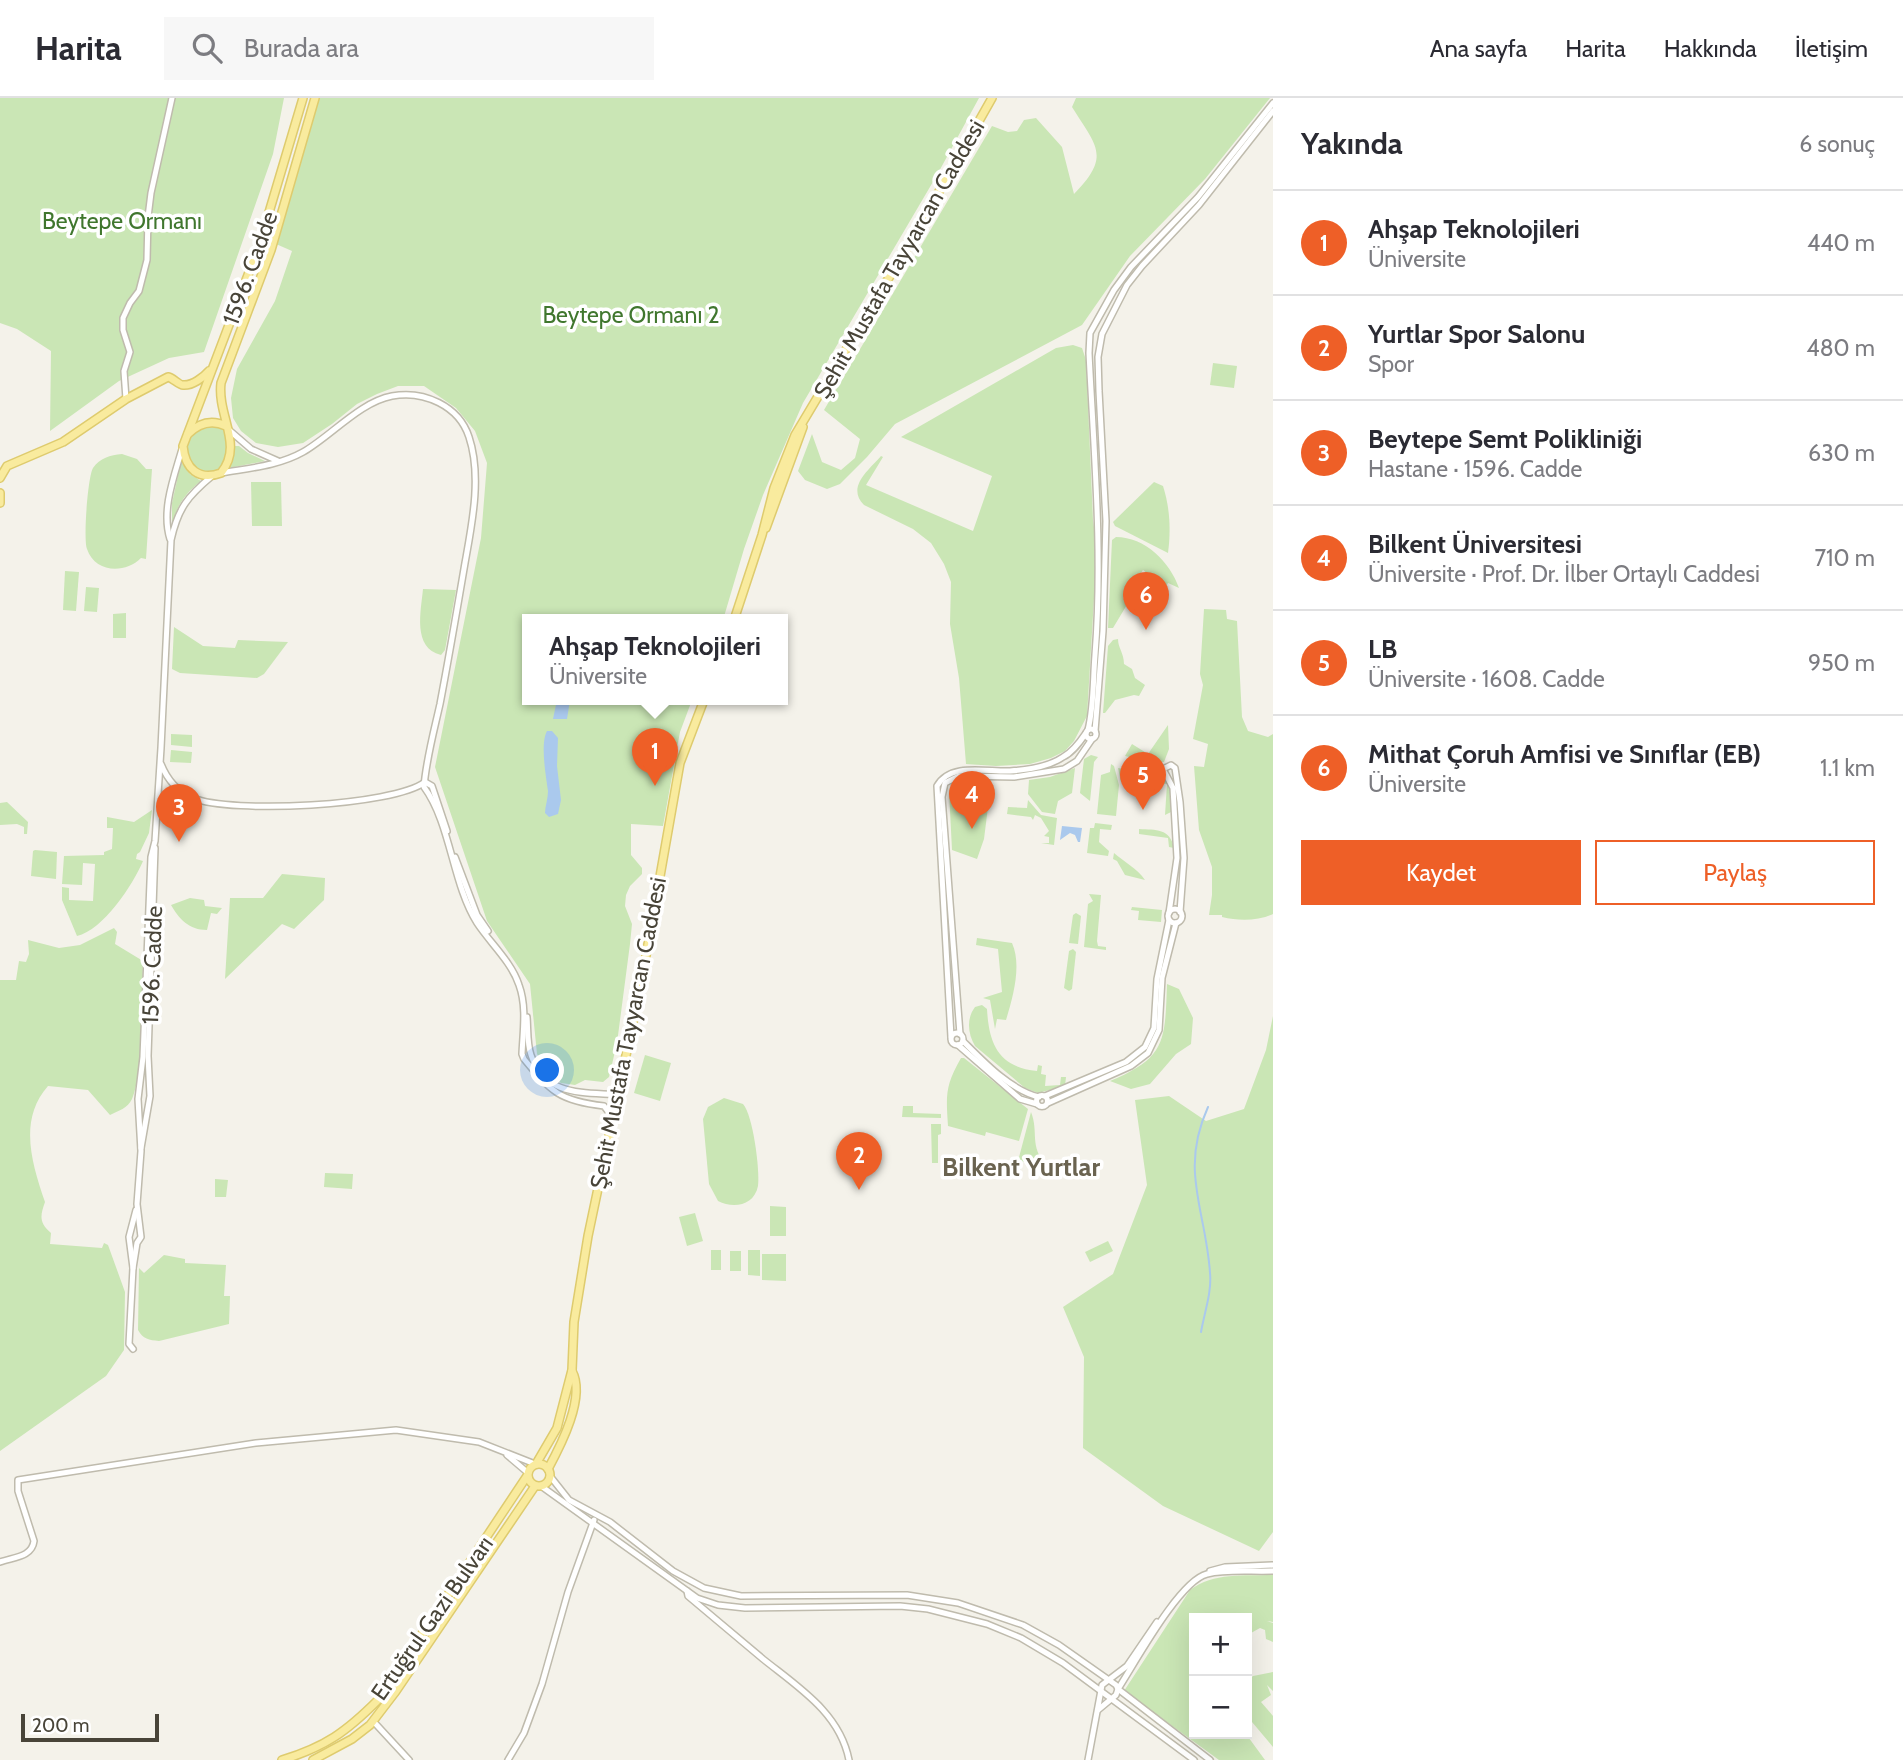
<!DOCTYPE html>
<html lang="tr">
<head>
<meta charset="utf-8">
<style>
  body { margin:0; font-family:Cabin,sans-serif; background:#f7f7f7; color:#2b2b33 }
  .controls { position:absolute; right:21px; bottom:21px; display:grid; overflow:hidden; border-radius:0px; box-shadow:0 7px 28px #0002 }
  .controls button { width:63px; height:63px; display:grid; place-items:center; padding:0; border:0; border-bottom:2px solid #e1e1e2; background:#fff; color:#2b2b33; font:35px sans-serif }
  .scale { position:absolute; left:21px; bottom:18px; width:138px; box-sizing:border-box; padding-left:7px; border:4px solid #484438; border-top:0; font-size:19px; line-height:24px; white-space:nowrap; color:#484438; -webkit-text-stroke:5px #fff; paint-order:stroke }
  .you { position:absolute; left:548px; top:973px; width:24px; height:24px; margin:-18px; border:5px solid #fff; border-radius:50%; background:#1a73e8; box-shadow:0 0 0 10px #1a73e833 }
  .badge { display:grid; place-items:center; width:46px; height:46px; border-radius:50%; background:#ee5f27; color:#fff; font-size:23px; font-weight:700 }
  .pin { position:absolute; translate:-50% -58px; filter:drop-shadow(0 2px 4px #0008) }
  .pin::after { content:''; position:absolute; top:37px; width:24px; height:21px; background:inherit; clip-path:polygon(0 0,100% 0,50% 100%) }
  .popup { position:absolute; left:522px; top:516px; width:266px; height:91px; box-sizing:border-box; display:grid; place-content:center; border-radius:0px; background:#fff; filter:drop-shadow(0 2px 5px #0005); font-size:23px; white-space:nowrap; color:#7c7c81 }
  .popup b { font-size:26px; color:#2b2b33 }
  .popup::after { content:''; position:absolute; left:50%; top:100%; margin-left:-14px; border:14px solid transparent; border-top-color:#fff }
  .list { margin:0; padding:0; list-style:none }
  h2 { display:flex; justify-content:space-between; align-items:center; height:91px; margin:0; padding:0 28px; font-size:30px }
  h2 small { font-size:23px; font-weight:400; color:#7c7c81 }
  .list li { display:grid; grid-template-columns:46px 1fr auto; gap:21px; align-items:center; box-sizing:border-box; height:105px; padding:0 28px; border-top:2px solid #e1e1e2 }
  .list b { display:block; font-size:26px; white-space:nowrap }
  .list p { margin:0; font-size:23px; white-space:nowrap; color:#7c7c81 }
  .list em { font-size:23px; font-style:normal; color:#7c7c81 }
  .actions { display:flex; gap:14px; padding:21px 28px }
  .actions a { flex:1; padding:16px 0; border:2px solid #ee5f27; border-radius:0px; text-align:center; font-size:24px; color:#ee5f27 }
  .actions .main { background:#ee5f27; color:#fff }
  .icon { flex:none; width:38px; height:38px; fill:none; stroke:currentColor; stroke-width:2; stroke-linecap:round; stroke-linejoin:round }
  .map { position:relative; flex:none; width:1273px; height:1662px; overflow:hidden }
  header { display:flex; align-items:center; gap:42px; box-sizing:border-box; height:98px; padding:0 35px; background:#fff; border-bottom:2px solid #e1e1e2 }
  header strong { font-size:33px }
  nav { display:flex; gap:38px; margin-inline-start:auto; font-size:24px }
  .search { width:490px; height:63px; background:#f7f7f7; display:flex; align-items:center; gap:18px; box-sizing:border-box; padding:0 24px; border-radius:0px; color:#7c7c81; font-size:26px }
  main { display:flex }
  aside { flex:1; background:#fff }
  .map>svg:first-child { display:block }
  .green { fill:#cae6b5 }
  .water { fill:#aac9ed }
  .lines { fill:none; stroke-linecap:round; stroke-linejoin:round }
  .stream { stroke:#aac9ed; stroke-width:2 }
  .minor-casing { stroke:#bfbbad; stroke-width:8 }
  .major-casing { stroke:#decb6e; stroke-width:10 }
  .minor { stroke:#fff; stroke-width:5 }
  .major { stroke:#f9eb9e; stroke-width:7 }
  .labels { text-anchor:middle; stroke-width:7; stroke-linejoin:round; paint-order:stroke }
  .park-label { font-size:23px; fill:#40772e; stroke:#fff }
  .street-label { font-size:23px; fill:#484438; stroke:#fff }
  .quarter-label { font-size:26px; font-weight:bold; fill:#6a6350; stroke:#fff }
</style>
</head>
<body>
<header>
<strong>Harita</strong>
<div class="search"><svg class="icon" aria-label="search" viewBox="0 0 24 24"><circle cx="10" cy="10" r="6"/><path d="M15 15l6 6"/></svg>Burada ara</div>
<nav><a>Ana sayfa</a><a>Harita</a><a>Hakkında</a><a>İletişim</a></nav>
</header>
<main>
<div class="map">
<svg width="1273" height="1662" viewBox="0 0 1273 1662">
  <rect width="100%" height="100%" fill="#f4f2ea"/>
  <g class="green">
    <polygon points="0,0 284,0 273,56 204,254 169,260 119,283 50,333 51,253 17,231 0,225"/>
    <polygon points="319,0 979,0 937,77 803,305 763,397 744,451 723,522 527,522 527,602 692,602 680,634 663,728 631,726 631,757 642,770 642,776 630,788 626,797 625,808 632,826 630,846 617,945 609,979 603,984 585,982 575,987 561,985 549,976 537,956 530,886 487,823 435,669 481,440 487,365 475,333 456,310 424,288 398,288 377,296 357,306 332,326 303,345 278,349 256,345 241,333 233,320 231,300 237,271 275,203 292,153 276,146"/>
    <path d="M1076,0H1270L1205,81L1130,158L1082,227L895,326L867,359L840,386L827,391L805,382L798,373L812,336L822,364L841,372L855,360L860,341L824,312L992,28L1008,34L1017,33L1024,22L1036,20L1062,49L1074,96C1111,58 1097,49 1072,9Z"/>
    <path d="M1073,247L1082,250L1086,262L1093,422L1097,450L1087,618L1074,643L1065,653L1051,660L1030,666L996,668L966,666L959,580L950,526L951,484L944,466L931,445L913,431L864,407C846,389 869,372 881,358L883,359L866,387L973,433L992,378L901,339L1056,250Z"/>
    <polygon points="1213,265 1237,268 1234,290 1210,287"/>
    <path d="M206,327L222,330C228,339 228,346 226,357C218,398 157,355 206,327Z"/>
    <polygon points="235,348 239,348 248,355 265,363 229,370"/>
    <path d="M122,356L137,361L146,371H152L146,461L141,460C125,476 95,475 87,451C83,441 88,378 93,370C100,360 110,357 122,356Z"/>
    <path d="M181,364L190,376L201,383C185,395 176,409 172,428V405Z"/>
    <polygon points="251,384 281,384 282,428 252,428"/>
    <path d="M1154,384L1163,388C1170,410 1171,432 1168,455L1115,428L1113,424Z"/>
    <path d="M1116,439C1145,439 1170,464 1179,490L1168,485L1161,495L1151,488L1156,482L1143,472L1123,500L1128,505L1113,530H1108L1112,442Z"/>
    <polygon points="65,473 79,474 76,513 63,512"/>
    <polygon points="86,489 99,490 97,514 84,513"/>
    <path d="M423,491L456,492L445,552L441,557C412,550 421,513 423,491Z"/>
    <path d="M1204,511L1226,512L1227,521L1237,523L1242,619L1248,633L1268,639L1273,636V816C1257,823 1239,823 1222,819V817H1209L1212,797V769L1199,732L1194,668L1204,669L1208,646L1193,641L1203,587L1200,576Z"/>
    <polygon points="126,515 126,540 113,540 113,516"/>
    <polygon points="174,529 203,548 235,550 238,542 288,544 264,576 257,580 180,575 172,571"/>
    <path d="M1118,541C1118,550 1124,555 1124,566L1132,571L1135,580L1145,587L1139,598L1134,597L1115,602L1105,615H1103L1108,548L1113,542Z"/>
    <polygon points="1168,627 1169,651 1164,664 1146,663 1125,658 1132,646 1148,656"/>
    <polygon points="171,636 192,637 192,649 171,647"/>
    <polygon points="171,652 192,654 191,665 170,664"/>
    <polygon points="1091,657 1098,659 1094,664 1090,703 1080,695 1084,661"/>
    <polygon points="1111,666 1114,668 1119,687 1116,718 1097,716 1101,677 1110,674"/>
    <polygon points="1075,670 1072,695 1058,703 1055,716 1042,714 1028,696 1029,682 1050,679"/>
    <path d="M1118,670C1134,673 1168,671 1171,692C1172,699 1171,707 1171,714L1165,717L1167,686L1131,682L1121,684Z"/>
    <polygon points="951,690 957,706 988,709 984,741 977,761 952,752 949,693"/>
    <polygon points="1028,702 1041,717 1057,720 1054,747 1041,745 1049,745 1049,739 1044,738 1049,733 1041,720 1035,717 1033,722 1031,719 1007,716 1008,709 1027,710"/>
    <polygon points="7,704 28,724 27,736 24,736 24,729 17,726 0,727 0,705"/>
    <path d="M152,712L149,735L140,754L137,756L136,761L143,763C133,787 103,832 77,838L62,802V789L69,790V802L93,803L95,766L83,765L82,787L62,786L64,758L104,757V754L112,751L113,730H107V719L134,724Z"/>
    <polygon points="1095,725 1112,727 1111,732 1100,731 1099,744 1109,753 1108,758 1087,755 1090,730 1094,730"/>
    <path d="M1139,731C1156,732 1170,730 1174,750L1169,749L1168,740L1139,736Z"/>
    <polygon points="35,752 57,754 56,781 31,778 33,753"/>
    <path d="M1114,755C1123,763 1138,771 1145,782L1125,777L1117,763L1113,761Z"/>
    <polygon points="282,776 325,780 324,802 294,831 282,826 225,881 230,800 263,800"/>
    <polygon points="1089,796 1101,797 1097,843 1098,848 1106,849 1106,852 1084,849 1088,806 1093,803"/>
    <path d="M190,800L204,802L205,808L222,810L217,816L211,815L207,832C189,832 179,821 171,807Z"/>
    <polygon points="1132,809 1162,812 1161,824 1138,822 1139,813 1131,812"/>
    <polygon points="1076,815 1081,818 1078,846 1069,845 1073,817"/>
    <path d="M114,830L117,834L115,846L143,863C142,896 144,974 132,1001C128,1010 118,1013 110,1017L88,992L48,988C18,1022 32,1066 45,1104C40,1118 39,1125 51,1135L50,1146L102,1150L104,1145L108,1147L125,1194L124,1252L106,1278L0,1353V882H16L19,863L26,864L29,856L28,842L59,850L80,847Z"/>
    <path d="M977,840L1012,845C1022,867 1013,899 1006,922L997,921L995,931L990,902L983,900L1002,894L998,851L976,847Z"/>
    <polygon points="1073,851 1076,854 1072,891 1069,893 1064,890 1069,853"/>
    <path d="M1167,886L1179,891L1193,920L1191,946L1176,956L1150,986L1131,991L1110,983C1166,960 1165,943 1167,886Z"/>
    <path d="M982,907L987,911C989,947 999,969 1037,973L1038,967L1042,968L1041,976L1046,977L1045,988L1060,987L1061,979H1066L1065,988L1038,995L1025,990L975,948C968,936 966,921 975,909Z"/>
    <polygon points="1273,918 1273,1434 1259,1453 1163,1408 1083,1350 1084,1259 1063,1209 1113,1176 1147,1087 1135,1002 1169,998 1206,1023 1244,1011 1266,952"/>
    <polygon points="645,957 671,965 660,1003 634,995"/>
    <path d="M961,960H964L1028,1011L1019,1043L986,1034L985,1038L948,1028C946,997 945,988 961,960Z"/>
    <path d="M724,1000L743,1006C753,1017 760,1072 758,1088C754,1108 733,1111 718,1103L709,1086L703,1021L708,1009Z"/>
    <polygon points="903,1008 913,1008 913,1015 941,1016 941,1020 902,1019"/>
    <path d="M1031,1014C1039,1034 1029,1048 1046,1067L1018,1063Z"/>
    <polygon points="931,1026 941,1026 941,1036 938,1037 938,1065 932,1065"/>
    <polygon points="325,1075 353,1076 352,1091 324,1089"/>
    <polygon points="215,1081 228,1082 226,1099 215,1099"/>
    <polygon points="770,1108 786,1109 786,1138 770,1138"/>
    <polygon points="695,1115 703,1143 687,1148 679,1119"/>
    <polygon points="1108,1143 1113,1153 1090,1164 1085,1154"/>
    <rect x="711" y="1152" width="10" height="20"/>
    <polygon points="748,1152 760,1152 760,1178 748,1177"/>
    <rect x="730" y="1153" width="11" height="20"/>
    <polygon points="762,1156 786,1156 786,1183 762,1182"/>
    <path d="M164,1157L185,1161V1165L226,1167L224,1198H230L229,1226L159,1243C149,1242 143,1241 138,1232L139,1170L144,1175Z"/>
    <path d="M1273,1477V1524L1267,1523L1273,1525V1544L1266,1541L1265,1532L1260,1530L1251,1535L1252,1545L1247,1544V1520H1194V1636H1246L1265,1662H1219L1124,1593L1190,1492C1214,1474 1245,1478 1273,1477Z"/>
    <polygon points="1273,1574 1273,1593 1267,1587 1271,1597 1261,1604 1273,1618 1273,1649 1252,1624 1249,1626 1247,1623 1247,1583 1253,1578"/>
  </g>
  <g class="water">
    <polygon points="557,602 570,602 567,621 553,621"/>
    <path d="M547,633H552L558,640L557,668L561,702L558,716L549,719L545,715C545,708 548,701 548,693C546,678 540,646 547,633Z"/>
    <polygon points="1062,728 1082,730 1080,744 1078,744 1075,737 1070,735 1060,742"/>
  </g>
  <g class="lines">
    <path class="stream" d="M1201,1234C1204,1216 1212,1194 1210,1175C1206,1112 1179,1073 1208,1009"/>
    <g class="minor-casing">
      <g id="minor">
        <polyline points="126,301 124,273 130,254 123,232 123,220 130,205 139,193 147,162 148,119 151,95 172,0"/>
        <polyline points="229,332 251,351 278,363"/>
        <path d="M221,375C249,370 278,368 303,354C331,338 360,304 392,298C424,292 459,308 469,339C482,378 472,426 465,465C457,512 449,559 440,606C434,633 426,662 424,689C451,726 452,785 477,825C490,845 511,863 519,887C527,909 523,933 522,956L524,961C551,994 560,1003 604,1008L613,1020"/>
        <path d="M170,441C161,412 174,379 182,351"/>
        <circle cx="1091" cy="636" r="5"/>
        <path d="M1088,632C1094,608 1093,581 1095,557C1103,456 1094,356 1089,255L1090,235L1114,192L1131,169L1198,99L1273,5"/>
        <polyline points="1095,633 1103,533 1106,423 1099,293 1098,259 1102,236 1127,187 1142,168 1199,107 1273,13"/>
        <path d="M161,666C167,681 178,694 193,700C231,716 393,708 425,684"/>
        <polyline points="425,684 432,688 447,733"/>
        <polyline points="455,759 477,817 488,833"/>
        <circle cx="1175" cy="818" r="7"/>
        <polyline points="1169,815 1177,760 1173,690 1163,671 1171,667 1175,670 1180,704 1184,760 1180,814"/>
        <path d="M527,919C528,931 527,946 531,957C545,999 584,994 619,997"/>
        <circle cx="957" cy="941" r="6"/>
        <polyline points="960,936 942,699 945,685 959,678 1014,679 1064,671 1077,663 1092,641"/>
        <path d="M951,939L937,688C950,664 987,674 1010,673C1027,672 1048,669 1063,659C1073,654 1080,644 1086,635"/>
        <path d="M963,943C983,963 1010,992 1039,999"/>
        <polyline points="958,947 1020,1001 1037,1006"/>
        <circle cx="1042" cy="1003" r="5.5"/>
        <polyline points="1045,998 1126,964 1145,949 1154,930 1157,881 1169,822"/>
        <polyline points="1048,1005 1131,968 1148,955 1159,932 1162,880 1176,825"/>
        <polyline points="141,1050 150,998 148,958 155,750"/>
        <polyline points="133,1170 129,1139 136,1112"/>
        <path d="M133,1251L129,1246L133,1170L137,1145L141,1139L137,1106L141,1053L138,1001L143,959L151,759L155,743L161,650L171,442C178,410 188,398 212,378"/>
        <polyline points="507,1357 527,1374"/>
        <polyline points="550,1378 569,1402 610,1424 673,1473 704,1490 741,1498 907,1497 958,1505 1023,1527 1059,1547 1116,1587 1118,1591 1116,1597 1098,1612"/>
        <polyline points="541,1388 697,1500 718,1507 745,1510 900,1508 928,1511 987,1526 1021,1540 1063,1565 1194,1662"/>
        <path d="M0,1464C14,1459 32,1459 34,1443L18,1393V1382L256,1345L396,1332L479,1344L535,1366"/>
        <polyline points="1210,1473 1225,1469 1273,1467"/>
        <path d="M687,1493L688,1498C713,1519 738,1540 763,1561C798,1589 840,1615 849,1662"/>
        <polyline points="373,1623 409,1662"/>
        <polyline points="508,1662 524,1635 542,1586 568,1494 594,1422"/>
        <polyline points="1088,1662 1102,1587 1127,1568 1157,1524"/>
        <path d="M1210,1662L1118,1591C1135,1565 1179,1483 1207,1476C1228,1471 1252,1474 1273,1473"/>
      </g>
    </g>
    <g class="major-casing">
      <g id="major">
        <path d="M303,0L259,148L183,348C185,371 199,383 221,375C244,347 217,318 221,285L271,152L315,0"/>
        <path d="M188,336C199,325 211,321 226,328"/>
        <path d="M0,380L7,368L63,344L126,301L168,279C173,280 179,287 183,287C192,288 204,279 209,273"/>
        <polyline points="0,395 0,405"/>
        <polyline points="766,430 803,329"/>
        <polyline points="734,522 762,437 774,390 795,337 915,136 992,0"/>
        <circle cx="539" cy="1377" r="11"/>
        <polyline points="536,1366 557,1330 572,1272 574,1224 588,1138 641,886 680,665 704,602"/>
        <path d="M548,1371C561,1347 586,1299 572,1273"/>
        <path d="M282,1662C325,1649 346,1634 378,1602L527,1378"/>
        <polyline points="313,1662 352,1641 370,1627 396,1593 535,1388"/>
      </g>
    </g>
    <use href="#minor" class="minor"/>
    <use href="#major" class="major"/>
  </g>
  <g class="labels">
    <g class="park-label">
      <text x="122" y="131">Beytepe Ormanı</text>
      <text x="631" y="225">Beytepe Ormanı 2</text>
    </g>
    <g class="street-label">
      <text transform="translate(899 161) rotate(-60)" y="8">Şehit Mustafa Tayyarcan Caddesi</text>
      <text transform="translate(250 170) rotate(-70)" y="8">1596. Cadde</text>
      <text transform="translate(152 867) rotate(-88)" y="8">1596. Cadde</text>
      <text transform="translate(628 935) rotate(-79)" y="8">Şehit Mustafa Tayyarcan Caddesi</text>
      <text transform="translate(432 1520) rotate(-55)" y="8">Ertuğrul Gazi Bulvarı</text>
    </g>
    <g class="quarter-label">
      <text x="1021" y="1078">Bilkent Yurtlar</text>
    </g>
  </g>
</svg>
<div class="controls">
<button>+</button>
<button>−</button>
</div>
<div class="scale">200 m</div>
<div class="you"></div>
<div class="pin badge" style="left:655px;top:688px">1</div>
<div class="popup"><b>Ahşap Teknolojileri</b>Üniversite</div>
<div class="pin badge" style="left:859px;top:1092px">2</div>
<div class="pin badge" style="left:179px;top:744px">3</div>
<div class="pin badge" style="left:972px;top:731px">4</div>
<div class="pin badge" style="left:1143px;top:712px">5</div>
<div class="pin badge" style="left:1146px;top:532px">6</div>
</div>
<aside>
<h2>Yakında<small>6 sonuç</small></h2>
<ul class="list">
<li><span class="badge">1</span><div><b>Ahşap Teknolojileri</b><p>Üniversite</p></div><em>440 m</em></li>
<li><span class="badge">2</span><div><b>Yurtlar Spor Salonu</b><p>Spor</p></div><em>480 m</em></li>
<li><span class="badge">3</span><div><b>Beytepe Semt Polikliniği</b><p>Hastane · 1596. Cadde</p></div><em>630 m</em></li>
<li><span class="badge">4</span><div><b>Bilkent Üniversitesi</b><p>Üniversite · Prof. Dr. İlber Ortaylı Caddesi</p></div><em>710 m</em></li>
<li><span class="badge">5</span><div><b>LB</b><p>Üniversite · 1608. Cadde</p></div><em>950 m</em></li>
<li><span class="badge">6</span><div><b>Mithat Çoruh Amfisi ve Sınıflar (EB)</b><p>Üniversite</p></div><em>1.1 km</em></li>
</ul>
<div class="actions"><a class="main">Kaydet</a><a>Paylaş</a></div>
</aside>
</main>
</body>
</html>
